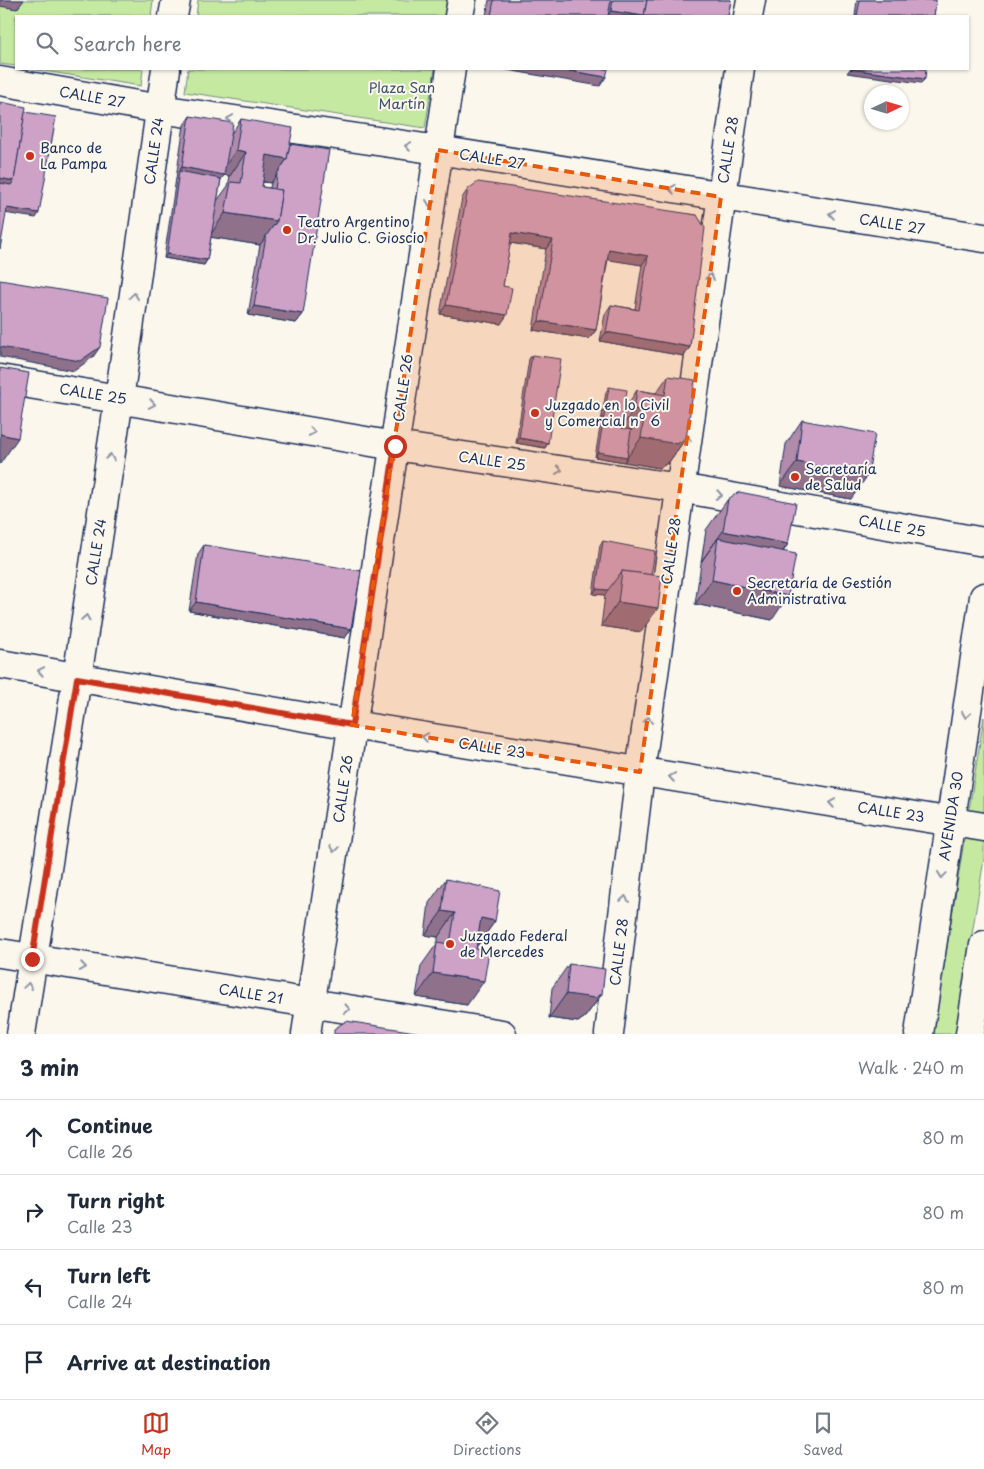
<!DOCTYPE html>
<html lang="en">
<head>
<meta charset="utf-8">
<style>
  body { margin:0; font-family:"Playpen Sans",sans-serif; background:#f2f2f3; color:#1f2937 }
  .compass { position:absolute; left:864px; top:85px; width:45px; height:45px; border-radius:50%; background:#fff; box-shadow:0 1px 4px #0004; rotate:86deg }
  .stop { position:absolute; width:15px; height:15px; margin:-11px; border:4px solid #c8321e; border-radius:50%; background:#fff }
  .stop.end { background:#c8321e; border-color:#fff; box-shadow:0 1px 5px #0008 }
  .list { margin:0; padding:0; list-style:none }
  h2 { display:flex; justify-content:space-between; align-items:center; height:65px; margin:0; padding:0 20px; font-size:21px }
  h2 small { font-size:16px; font-weight:400; color:#747a83 }
  .list li { display:grid; grid-template-columns:32px 1fr auto; gap:15px; align-items:center; box-sizing:border-box; height:75px; padding:0 20px; border-top:1px solid #e0e1e3 }
  .list b { display:block; font-size:19px; white-space:nowrap }
  .list p { margin:0; font-size:16px; white-space:nowrap; color:#747a83 }
  .list em { font-size:16px; font-style:normal; color:#747a83 }
  .icon { flex:none; width:28px; height:28px; fill:none; stroke:currentColor; stroke-width:2; stroke-linecap:round; stroke-linejoin:round }
  .map { position:relative; flex:none; width:984px; height:1034px; overflow:hidden }
  .search { position:absolute; background:#fff; box-shadow:0 1px 4px #0004; left:15px; right:15px; top:15px; height:55px; display:flex; align-items:center; gap:12px; box-sizing:border-box; padding:0 18px; border-radius:0px; color:#747a83; font-size:19px }
  .sheet { height:365px; background:#fff }
  nav { display:flex; justify-content:space-around; align-items:center; box-sizing:border-box; height:70px; border-top:1px solid #e0e1e3; background:#fff; font-size:14px; color:#747a83 }
  nav a { display:grid; justify-items:center; gap:2px }
  nav .on { color:#c8321e }
  .map>svg:first-child { display:block }
  .green { fill:#c6e9a2; stroke:#708c80 }
  .lines { fill:none; stroke-linecap:round; stroke-linejoin:round }
  .street-casing { stroke:#1b2f5e; stroke-width:31 }
  .secondary-casing { stroke:#1b2f5e; stroke-width:31 }
  .street { stroke:#fbf7ec; stroke-width:28 }
  .secondary { stroke:#fbf7ec; stroke-width:28 }
  .wall { fill:#b18baa; stroke:#1b2f5e; fill-rule:evenodd }
  .shaded-wall { fill:#90718b; stroke:#1b2f5e }
  .building { fill:#cea2c6; stroke:#1b2f5e }
  .oneway { stroke:#8b93a5 }
  .route { stroke:#c8321e; stroke-width:6 }
  .marked { fill:#e8590c; fill-opacity:0.2; stroke:#e8590c; stroke-width:4; stroke-dasharray:10 6; stroke-linejoin:round }
  .poi-dot { fill:#c8321e; stroke:#fbf7ec; stroke-width:2 }
  .labels { text-anchor:middle; stroke-width:4; stroke-linejoin:round; paint-order:stroke }
  .park-label { font-size:14px; fill:#3d546c; stroke:#fbf7ec }
  .street-label { font-size:14px; fill:#1b2f5e; stroke:#fbf7ec }
  .poi-label { font-size:14px; fill:#1b2f5e; stroke:#fbf7ec; text-anchor:start }
</style>
</head>
<body>
<div class="map">
<svg width="984" height="1034" viewBox="0 0 984 1034">
  <rect width="100%" height="100%" fill="#fbf7ec"/>
  <filter id="ink" filterUnits="userSpaceOnUse"><feTurbulence type="fractalNoise" baseFrequency=".02" numOctaves="2"/><feDisplacementMap in="SourceGraphic" scale="10" xChannelSelector="R" yChannelSelector="G"/><feConvolveMatrix kernelMatrix="1 2 1 2 8 2 1 2 1" color-interpolation-filters="sRGB"/></filter>
  <g filter="url(#ink)">
    <g class="green">
      <polygon points="0,0 153,0 151,16 16,16 16,66 0,64"/>
      <polygon points="198,0 447,0 444,16 196,16"/>
      <polygon points="31,69 143,69 141,86"/>
      <polygon points="188,69 435,69 425,128 185,92"/>
      <polygon points="984,717 984,859 956,1034 933,1034"/>
    </g>
    <g class="lines">
      <g class="street-casing">
        <g id="street">
          <polyline points="173,16 176,0"/>
          <polyline points="459,16 462,0"/>
          <polyline points="748,16 751,0"/>
          <polyline points="0,81 160,109 438,150 984,238"/>
          <polyline points="0,379 395,446 680,488 984,542"/>
          <polyline points="0,664 352,725 984,827"/>
          <polyline points="0,953 502,1034"/>
          <polyline points="21,1034 77,678 119,399 166,69"/>
          <polyline points="306,1034 451,69"/>
          <polyline points="609,1034 640,772 740,69"/>
        </g>
      </g>
      <g class="secondary-casing">
        <g id="secondary">
          <polyline points="919,1034 984,597"/>
          <polyline points="970,1034 984,945"/>
        </g>
      </g>
      <use href="#street" class="street"/>
      <use href="#secondary" class="secondary"/>
    </g>
    <g class="wall">
      <polygon points="489,0 731,0 728,16 486,16"/>
      <polygon points="857,0 936,0 934,16 855,16"/>
      <path d="M190,116L231,134L241,119L290,144L303,314L296,323L248,315L260,245L211,237L207,260L204,265L164,258L184,125ZM224,175L230,176L228,186L217,201L221,179ZM263,182L271,183L270,188L262,187Z"/>
      <polygon points="468,189 697,215 690,347 684,356 600,341 605,314 611,305 635,309 642,265 608,259 596,330 589,339 533,330 546,249 510,243 503,286 501,324 440,314 462,198"/>
      <polygon points="532,355 548,443 545,448 516,443 529,359"/>
      <polygon points="668,376 686,438 669,462 660,468 595,457 606,392 609,387 624,410 637,390 656,393"/>
      <polygon points="802,420 851,499 780,486 786,444"/>
      <polygon points="728,499 788,544 783,552 772,620 695,604 706,530"/>
      <polygon points="603,541 651,575 641,632 601,626 605,595 593,594 600,545"/>
      <polygon points="204,545 351,629 345,638 189,611 198,554"/>
      <polygon points="446,879 495,921 478,945 477,945 467,1005 416,997 421,966 438,942 438,937 425,935 429,903"/>
      <polygon points="569,964 602,994 585,1017 578,1022 549,1018 552,988"/>
    </g>
    <g class="shaded-wall">
      <polygon points="0,0 24,0 17,9 0,6"/>
      <polygon points="611,11 644,16 607,16"/>
      <polygon points="501,69 559,69 606,77 600,86"/>
      <polygon points="850,69 925,79 921,83 847,73"/>
      <polygon points="236,150 246,152 230,176 224,175 218,184 179,171 182,167 220,174"/>
      <polygon points="267,155 287,159 271,183 250,179"/>
      <polygon points="0,178 14,181 8,190 0,188"/>
      <polygon points="7,208 39,213 36,218 4,213"/>
      <polygon points="225,213 277,221 260,245 209,237"/>
      <polygon points="512,233 553,240 546,249 506,242"/>
      <polygon points="609,249 648,256 642,265 603,259"/>
      <polygon points="167,254 207,260 204,265 164,258"/>
      <polygon points="446,305 507,315 501,324 440,314"/>
      <polygon points="254,306 303,314 296,323 248,315"/>
      <polygon points="539,321 596,330 589,339 533,330"/>
      <polygon points="606,332 690,347 684,356 600,341"/>
      <polygon points="0,347 100,347 93,357 74,371 0,357"/>
      <polygon points="634,409 645,411 628,435 618,433"/>
      <polygon points="0,434 18,438 0,464"/>
      <polygon points="519,438 548,443 545,448 516,443"/>
      <polygon points="641,438 686,438 669,462 660,468 624,462"/>
      <polygon points="598,452 627,457 624,462 595,457"/>
      <polygon points="797,462 868,475 851,499 780,486"/>
      <polygon points="723,531 788,544 766,575 718,538 701,562"/>
      <polygon points="712,580 788,596 772,620 695,604"/>
      <polygon points="596,589 608,590 605,595 593,594"/>
      <polygon points="196,602 351,629 345,638 189,611"/>
      <polygon points="618,602 658,608 641,632 601,626"/>
      <polygon points="442,911 455,913 438,937 425,935"/>
      <polygon points="481,918 495,921 478,945 465,942"/>
      <polygon points="433,973 484,981 467,1005 416,997"/>
      <polygon points="566,994 602,994 585,1017 578,1022 549,1018"/>
    </g>
    <g class="building">
      <polygon points="494,0 611,0 608,16 491,16"/>
      <polygon points="613,0 647,0 644,16 611,11"/>
      <polygon points="647,0 731,0 728,16 644,16"/>
      <polygon points="860,0 936,0 934,16 857,16"/>
      <polygon points="559,69 608,69 606,77"/>
      <polygon points="850,69 926,69 925,79"/>
      <polygon points="0,102 26,107 14,181 0,178"/>
      <polygon points="25,112 56,117 39,213 7,208 0,249 0,183 11,185 14,181"/>
      <polygon points="190,116 233,123 224,175 182,167"/>
      <polygon points="241,119 293,128 287,159 267,155 262,187 282,190 277,221 225,213 231,182 241,183 246,152 236,150"/>
      <polygon points="290,144 329,150 303,314 254,306 266,236 277,221 282,190 275,189 277,174 287,159"/>
      <polygon points="179,171 221,179 207,260 167,254"/>
      <polygon points="478,182 697,215 705,228 690,347 606,332 611,305 639,310 648,256 609,249 596,330 539,321 553,240 512,233 503,286 512,288 507,315 446,305 468,189"/>
      <polygon points="0,280 108,298 100,347 80,361 0,347"/>
      <polygon points="532,355 561,359 548,443 519,438"/>
      <polygon points="0,368 29,373 18,438 0,434"/>
      <polygon points="668,376 695,380 686,438 677,444 641,438 645,411 634,409 637,390 665,395"/>
      <polygon points="609,387 627,390 621,428 631,430 627,457 598,452"/>
      <polygon points="802,420 875,434 868,475 797,462"/>
      <polygon points="739,492 796,503 788,544 723,531 728,499"/>
      <polygon points="718,538 796,554 788,596 712,580"/>
      <polygon points="603,541 655,551 651,575 622,571 608,590 596,589"/>
      <polygon points="204,545 361,571 351,629 196,602"/>
      <polygon points="622,571 662,576 658,608 618,602"/>
      <polygon points="446,879 500,891 495,921 481,918 476,949 489,951 484,981 433,973 437,942 450,944 455,913 442,911"/>
      <polygon points="569,964 605,969 602,994 595,998 566,994"/>
      <polygon points="346,1021 428,1034 334,1034 334,1029"/>
    </g>
    <defs><path id="oneway-chevron" d="M-2-3.5L2.5 0L-2 3.5" fill="none" stroke-width="1.6" stroke-linecap="round" stroke-linejoin="round" transform="scale(1.25)"/></defs>
    <g class="oneway">
      <use href="#oneway-chevron" transform="translate(230 119) rotate(-171)"/>
      <use href="#oneway-chevron" transform="translate(408 146) rotate(-171)"/>
      <use href="#oneway-chevron" transform="translate(672 189) rotate(-171)"/>
      <use href="#oneway-chevron" transform="translate(430 203) rotate(98)"/>
      <use href="#oneway-chevron" transform="translate(832 214) rotate(-171)"/>
      <use href="#oneway-chevron" transform="translate(710 277) rotate(-82)"/>
      <use href="#oneway-chevron" transform="translate(134 296) rotate(-82)"/>
      <use href="#oneway-chevron" transform="translate(152 404) rotate(10)"/>
      <use href="#oneway-chevron" transform="translate(312 432) rotate(10)"/>
      <use href="#oneway-chevron" transform="translate(687 438) rotate(-82)"/>
      <use href="#oneway-chevron" transform="translate(110 457) rotate(-81)"/>
      <use href="#oneway-chevron" transform="translate(559 470) rotate(8)"/>
      <use href="#oneway-chevron" transform="translate(719 495) rotate(10)"/>
      <use href="#oneway-chevron" transform="translate(86 618) rotate(-81)"/>
      <use href="#oneway-chevron" transform="translate(41 671) rotate(-170)"/>
      <use href="#oneway-chevron" transform="translate(966 715) rotate(99)"/>
      <use href="#oneway-chevron" transform="translate(648 720) rotate(-82)"/>
      <use href="#oneway-chevron" transform="translate(425 737) rotate(-171)"/>
      <use href="#oneway-chevron" transform="translate(672 777) rotate(-171)"/>
      <use href="#oneway-chevron" transform="translate(832 803) rotate(-171)"/>
      <use href="#oneway-chevron" transform="translate(334 849) rotate(98)"/>
      <use href="#oneway-chevron" transform="translate(942 875) rotate(98)"/>
      <use href="#oneway-chevron" transform="translate(625 899) rotate(-83)"/>
      <use href="#oneway-chevron" transform="translate(83 967) rotate(9)"/>
      <use href="#oneway-chevron" transform="translate(28 986) rotate(-82)"/>
      <use href="#oneway-chevron" transform="translate(347 1009) rotate(9)"/>
    </g>
  </g>
  <g class="lines" filter="url(#ink)">
    <polyline class="route" points="32,959 77,678 352,725 395,446"/>
  </g>
  <path class="marked" d="M438,150L721,197L640,772L352,725Z"/>
  <g class="poi-dot">
    <circle cx="30" cy="156" r="5"/>
    <circle cx="287" cy="230" r="5"/>
    <circle cx="535" cy="413" r="5"/>
    <circle cx="795" cy="477" r="5"/>
    <circle cx="737" cy="591" r="5"/>
    <circle cx="450" cy="944" r="5"/>
  </g>
  <g class="labels">
    <g class="park-label">
      <text x="402" y="93">Plaza San<tspan x="402" dy="16">Martín</tspan></text>
    </g>
    <g class="street-label">
      <text transform="translate(92 97) rotate(10)" y="5">CALLE 27</text>
      <text transform="translate(728 150) rotate(-81)" y="5">CALLE 28</text>
      <text transform="translate(154 151) rotate(-82)" y="5">CALLE 24</text>
      <text transform="translate(492 159) rotate(9)" y="5">CALLE 27</text>
      <text transform="translate(892 224) rotate(9)" y="5">CALLE 27</text>
      <text transform="translate(403 388) rotate(-82)" y="5">CALLE 26</text>
      <text transform="translate(93 394) rotate(9)" y="5">CALLE 25</text>
      <text transform="translate(492 461) rotate(8)" y="5">CALLE 25</text>
      <text transform="translate(892 526) rotate(10)" y="5">CALLE 25</text>
      <text transform="translate(671 551) rotate(-82)" y="5">CALLE 28</text>
      <text transform="translate(96 552) rotate(-81)" y="5">CALLE 24</text>
      <text transform="translate(492 748) rotate(9)" y="5">CALLE 23</text>
      <text transform="translate(343 789) rotate(-82)" y="5">CALLE 26</text>
      <text transform="translate(891 812) rotate(9)" y="5">CALLE 23</text>
      <text transform="translate(951 816) rotate(-81)" y="5">AVENIDA 30</text>
      <text transform="translate(619 952) rotate(-83)" y="5">CALLE 28</text>
      <text transform="translate(251 994) rotate(9)" y="5">CALLE 21</text>
    </g>
    <g class="poi-label">
      <text x="40" y="153">Banco de<tspan x="40" dy="16">La Pampa</tspan></text>
      <text x="297" y="227">Teatro Argentino<tspan x="297" dy="16">Dr. Julio C. Gioscio</tspan></text>
      <text x="545" y="410">Juzgado en lo Civil<tspan x="545" dy="16">y Comercial nº 6</tspan></text>
      <text x="805" y="474">Secretaría<tspan x="805" dy="16">de Salud</tspan></text>
      <text x="747" y="588">Secretaría de Gestión<tspan x="747" dy="16">Administrativa</tspan></text>
      <text x="460" y="941">Juzgado Federal<tspan x="460" dy="16">de Mercedes</tspan></text>
    </g>
  </g>
</svg>
<svg class="compass" viewBox="-18 -18 36 36"><path d="M0-13l5 13h-10z" fill="#e53935"/><path d="M0 13l5-13h-10z" fill="#747a83"/></svg>
<div class="stop" style="left:395px;top:446px"></div>
<div class="stop end" style="left:32px;top:959px"></div>
<div class="search"><svg class="icon" aria-label="search" viewBox="0 0 24 24"><circle cx="10" cy="10" r="6"/><path d="M15 15l6 6"/></svg>Search here</div>
</div>
<section class="sheet">
<h2>3 min<small>Walk · 240 m</small></h2>
<ul class="list">
<li><svg class="icon" aria-label="ahead" viewBox="0 0 24 24"><path d="M12 20V5M6 11l6-6 6 6"/></svg><div><b>Continue</b><p>Calle 26</p></div><em>80 m</em></li>
<li><svg class="icon" aria-label="right" viewBox="0 0 24 24"><path d="M7 20v-9h11M14 6l5 5-5 5"/></svg><div><b>Turn right</b><p>Calle 23</p></div><em>80 m</em></li>
<li><svg class="icon" aria-label="left" viewBox="0 0 24 24"><path d="M17 20v-9H6M10 6l-5 5 5 5"/></svg><div><b>Turn left</b><p>Calle 24</p></div><em>80 m</em></li>
<li><svg class="icon" aria-label="arrive" viewBox="0 0 24 24"><path d="M6 21V4h12l-3 4 3 4H6"/></svg><div><b>Arrive at destination</b></div></li>
</ul>
</section>
<nav>
<a class="on"><svg class="icon" aria-label="map" viewBox="0 0 24 24"><path d="M3 6l6-2 6 2 6-2v14l-6 2-6-2-6 2zM9 4v14M15 6v14"/></svg>Map</a>
<a><svg class="icon" aria-label="directions" viewBox="0 0 24 24"><path d="M12 3l9 9-9 9-9-9zM9 14v-3h6M13 9l2 2-2 2"/></svg>Directions</a>
<a><svg class="icon" aria-label="saved" viewBox="0 0 24 24"><path d="M7 4h10v16l-5-4-5 4z"/></svg>Saved</a>
</nav>
</body>
</html>
